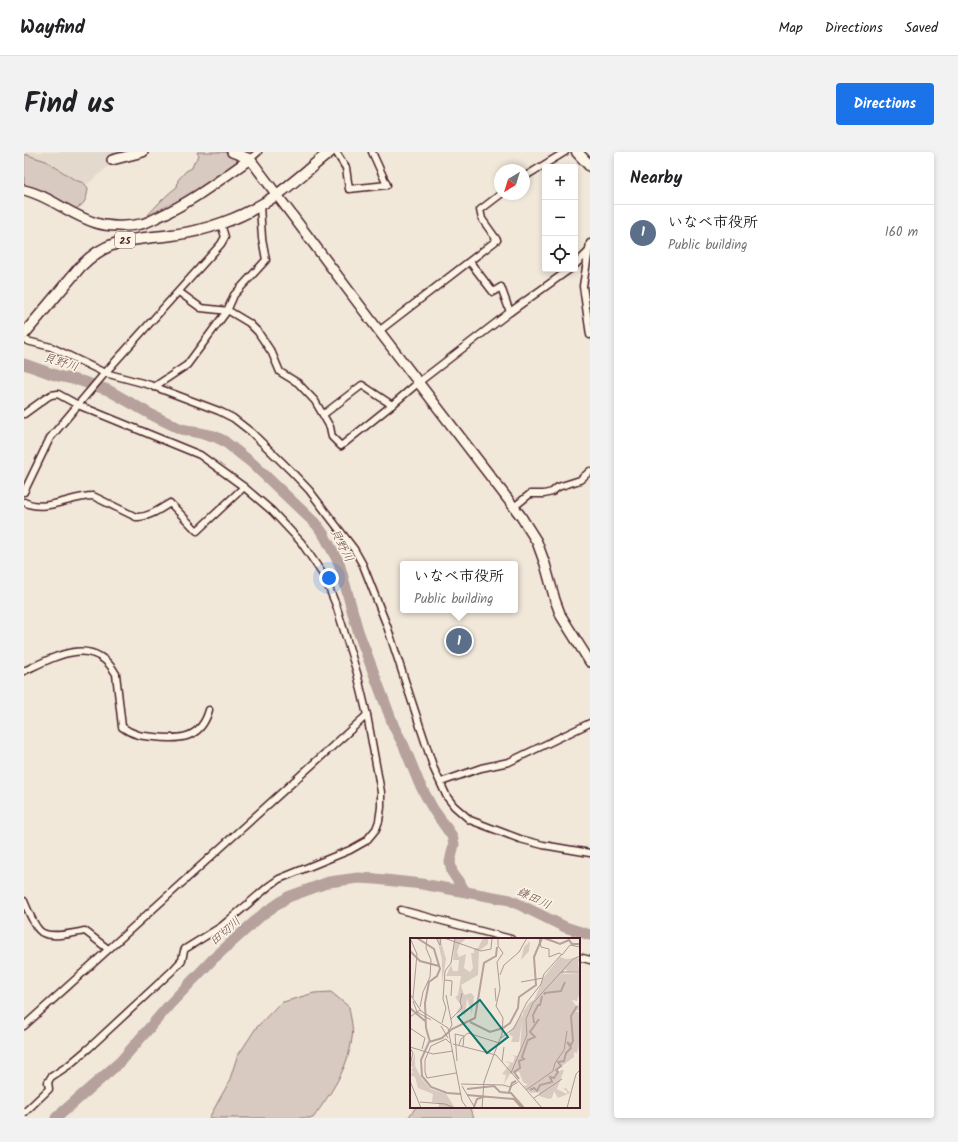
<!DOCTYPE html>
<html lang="en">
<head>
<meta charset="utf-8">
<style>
  body { margin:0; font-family:Kalam,"Klee One",sans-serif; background:#f2f2f2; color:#202124 }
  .controls { position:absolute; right:12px; top:12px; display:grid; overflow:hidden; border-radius:4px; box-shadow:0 2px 6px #0003 }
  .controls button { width:36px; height:36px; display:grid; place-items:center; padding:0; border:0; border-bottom:1px solid #e0e0e0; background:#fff; color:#202124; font:20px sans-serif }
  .compass { position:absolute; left:470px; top:12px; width:36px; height:36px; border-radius:50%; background:#fff; box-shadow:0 2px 6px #0003; rotate:218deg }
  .you { position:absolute; left:305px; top:426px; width:14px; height:14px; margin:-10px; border:3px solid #fff; border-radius:50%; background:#1a73e8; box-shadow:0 0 0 6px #1a73e833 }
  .badge { display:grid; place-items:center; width:26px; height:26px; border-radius:50%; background:#1a73e8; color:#fff; font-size:13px; font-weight:700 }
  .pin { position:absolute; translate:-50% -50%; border:2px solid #fff; box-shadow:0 1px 4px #0006 }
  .popup { position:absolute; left:376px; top:409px; width:118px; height:52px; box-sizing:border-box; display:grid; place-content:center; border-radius:4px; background:#fff; filter:drop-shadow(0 1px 3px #0005); font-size:13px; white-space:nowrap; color:#757577 }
  .popup b { font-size:15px; color:#202124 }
  .popup::after { content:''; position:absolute; left:50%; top:100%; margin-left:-8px; border:8px solid transparent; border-top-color:#fff }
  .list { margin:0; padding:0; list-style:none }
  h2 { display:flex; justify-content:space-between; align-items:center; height:52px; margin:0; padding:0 16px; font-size:17px }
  h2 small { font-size:13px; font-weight:400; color:#757577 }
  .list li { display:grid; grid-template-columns:26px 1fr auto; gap:12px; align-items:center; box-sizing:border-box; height:56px; padding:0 16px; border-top:1px solid #e0e0e0 }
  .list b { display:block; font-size:15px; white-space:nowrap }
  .list p { margin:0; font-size:13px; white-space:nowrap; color:#757577 }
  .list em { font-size:13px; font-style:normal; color:#757577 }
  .icon { flex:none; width:22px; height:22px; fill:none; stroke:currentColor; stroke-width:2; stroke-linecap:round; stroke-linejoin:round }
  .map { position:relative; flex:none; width:566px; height:966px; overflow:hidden; border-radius:4px }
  header { display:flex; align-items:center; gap:24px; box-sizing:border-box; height:56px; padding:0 20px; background:#fff; border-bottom:1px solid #e0e0e0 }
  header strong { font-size:19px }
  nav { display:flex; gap:22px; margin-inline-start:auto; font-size:14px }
  .intro { display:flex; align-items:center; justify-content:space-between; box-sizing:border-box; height:96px; padding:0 24px }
  h1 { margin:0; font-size:28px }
  .button { padding:10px 18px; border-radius:4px; background:#1a73e8; color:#fff; font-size:14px; font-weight:700 }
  main { display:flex; gap:24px; padding:0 24px }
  aside { flex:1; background:#fff; border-radius:4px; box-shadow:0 2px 6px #0003 }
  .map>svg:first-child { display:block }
  .built { fill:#e4d9cd }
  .green { fill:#d8cac0; stroke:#917476 }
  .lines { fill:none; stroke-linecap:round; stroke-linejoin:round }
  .river { stroke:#b6a19c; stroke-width:11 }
  .street-casing { stroke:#4a1f2b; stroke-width:9 }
  .secondary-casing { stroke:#4a1f2b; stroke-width:12 }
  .primary-casing { stroke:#4a1f2b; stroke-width:13 }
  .street { stroke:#fcf5e5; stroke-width:6 }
  .secondary { stroke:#fcf5e5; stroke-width:9 }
  .primary { stroke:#fcf5e5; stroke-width:10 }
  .labels { text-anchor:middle; stroke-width:3; stroke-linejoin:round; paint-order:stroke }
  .shield { fill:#fcf5e5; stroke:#7f5f63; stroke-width:1 }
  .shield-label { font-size:10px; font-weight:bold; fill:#4a1f2b }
  .water-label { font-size:12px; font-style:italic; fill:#704c53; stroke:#fcf5e5 }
  .inset-river { fill:none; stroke:#b6a19c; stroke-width:2 }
  .inset-road { fill:none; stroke:#ae9894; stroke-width:1 }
  .view { fill:#0f766e; fill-opacity:0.15; stroke:#0f766e; stroke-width:2 }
  .inset-edge { fill:none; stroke:#4a1f2b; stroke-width:2 }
</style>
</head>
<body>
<header>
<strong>Wayfind</strong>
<nav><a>Map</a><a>Directions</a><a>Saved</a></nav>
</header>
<div class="intro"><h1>Find us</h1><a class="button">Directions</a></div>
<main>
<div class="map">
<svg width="566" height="966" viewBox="0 0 566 966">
  <rect width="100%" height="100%" fill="#f1e8da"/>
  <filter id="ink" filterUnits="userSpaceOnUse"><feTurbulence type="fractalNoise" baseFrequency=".025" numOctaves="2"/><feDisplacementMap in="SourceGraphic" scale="8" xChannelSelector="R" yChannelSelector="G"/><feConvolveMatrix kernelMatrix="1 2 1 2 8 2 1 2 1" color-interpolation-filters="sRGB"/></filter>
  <g filter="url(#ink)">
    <polygon class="built" points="0,0 98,0 98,2 88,5 84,10 87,12 64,32 52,28 22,9 5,5 0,2"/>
    <g class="green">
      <path d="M173,0H200L218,6V9L183,34L125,66L124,63C132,54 143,42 153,35L154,28L162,19L168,16L170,10L175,4Z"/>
      <path d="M0,2L22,9L51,28L60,31L64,36C63,46 61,53 51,57L0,35Z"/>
      <path d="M307,840L325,855C326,864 330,876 328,886C324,917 307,941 289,966H185L205,930L213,905L232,876L256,851L290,841Z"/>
      <polygon points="392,955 445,955 450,966 384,966"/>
    </g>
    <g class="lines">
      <g class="river">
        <polyline points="0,212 34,224 57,229 84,238 128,263 157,277 190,284 200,289 228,311 293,373 300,383 315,411 334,479 370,575 380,594 395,631 409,657 428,684 430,692 426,710 428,720 441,739"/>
        <polyline points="32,966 96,910 146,852 189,807 239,762 264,745 305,730 334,726 352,727 398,732 486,748 541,775 566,783"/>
      </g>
      <g class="street-casing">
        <g id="street">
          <polyline points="312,0 322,16 325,37 363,33 348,0"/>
          <polyline points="226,7 234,0"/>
          <polyline points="500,25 541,0"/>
          <polyline points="566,91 559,134 566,183"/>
          <polyline points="446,110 469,140 477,135 486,160"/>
          <polyline points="551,113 564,100"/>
          <polyline points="155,140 177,156 205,159 225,171 234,180 248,201 256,220 274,231 291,249 306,275 308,285 317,294 368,253 395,230 486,160 546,117"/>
          <polyline points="355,179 473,88 458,67 456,58 477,42"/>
          <polyline points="3,189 27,195 81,221 126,233 195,259 209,266 227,280 266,318 285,338 330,397 339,413 363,474 410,617 423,645 430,654 446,668 496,687 519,693 566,701"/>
          <polyline points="130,235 163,213 203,159 210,143 242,108 238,86 236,54"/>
          <polyline points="0,262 22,246 27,243 34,242 54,253 176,303 220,335 248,359 277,390 300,424 312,453 333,521 343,563 357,640 357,655 355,669 352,677 342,689 326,698 255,727 245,734 198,774 161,797 160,799 158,808 148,819 65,896 45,913 27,925 24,930 25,937 0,961"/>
          <polyline points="300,262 338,233 368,253"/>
          <polyline points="0,340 26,286 81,221 197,92 201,85 197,72"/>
          <path d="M0,350C22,361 46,344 69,344L112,365C124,366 136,357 146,351L173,379L220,335"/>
          <polyline points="490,355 506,342 520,342 528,340 534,335 556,328 566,319"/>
          <path d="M0,519C30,505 69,482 92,522L98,575C109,583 117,584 130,585C156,588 177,587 185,558"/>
          <polyline points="417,630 457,616 485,610 566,571"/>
          <path d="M0,749C4,758 9,772 15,778C23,788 50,781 61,779L84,797"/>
          <polyline points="377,758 487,787"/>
          <polyline points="555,805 566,808"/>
          <polyline points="0,874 343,563"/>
        </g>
      </g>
      <g class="secondary-casing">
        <g id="secondary">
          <polyline points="208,0 226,7 355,179 496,363 513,390 521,412 531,448 537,464 566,510"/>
          <polyline points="88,8 119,0"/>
          <path d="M0,38C24,43 46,63 72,71C85,75 103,75 117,72C123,71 130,67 136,64C169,49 197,27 226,7"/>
        </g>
      </g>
      <g class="primary-casing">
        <g id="primary">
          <polyline points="553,0 566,14"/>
          <path d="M0,182L56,115C85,85 110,88 148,83C165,81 182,77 198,71C218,64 237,54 254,42C272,29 289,13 306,0"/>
        </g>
      </g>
      <use href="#street" class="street"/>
      <use href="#secondary" class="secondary"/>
      <use href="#primary" class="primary"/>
    </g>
  </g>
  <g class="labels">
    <rect class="shield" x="91" y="80" width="20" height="16" rx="3"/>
    <g class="shield-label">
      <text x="101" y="92">25</text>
    </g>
    <g class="water-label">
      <text transform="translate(37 210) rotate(17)" y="4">貝野川</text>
      <text transform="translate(318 393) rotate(63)" y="4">貝野川</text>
      <text transform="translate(510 746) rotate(25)" y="4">鎌田川</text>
      <text transform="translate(201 779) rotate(-42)" y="4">田切川</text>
    </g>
  </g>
  <g transform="translate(386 786)">
    <rect width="170" height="170" fill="#f1e8da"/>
    <path d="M27,0H30L36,21L32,46V22ZM45,0H57L50,6L47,14L49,19L56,16L54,30L60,34L63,30L61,15H64V10H68L73,0H78V6L69,13L68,37L51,47L54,57L61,55L64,58L62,76L57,60L55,77L50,74L45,77L51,67L45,59L48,57L51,38H36L41,27L43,33H48L49,22H43ZM120,3L119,13L111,22L114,9ZM150,19L156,21L168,20L170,23L168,24L169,33L158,34L155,31L153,36L170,35V61L168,58L167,63L162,62L167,69L170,63V72L165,73L170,75V104L167,115L164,114V119L148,131L149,134L151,132H154L147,151L157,156V153L153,151L156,150L160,155L148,160L144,153L142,160L139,161L129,158V154L121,155L113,148L118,147L113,144L109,134L100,136L94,146L96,137L92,136L100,126L95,123L103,125L105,119L102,117L107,118L110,112L112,82L109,104H101L103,99L100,97L94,98L98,97L112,76L113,80V74L120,64L124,62L134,39ZM5,115V128L12,141L21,151L36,156L45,170H25L29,168V165L22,164L23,156L8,150L5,139L0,137L3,134L1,132L3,130L1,127Z" fill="#d8cac0"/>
    <path class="inset-river" d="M7,0L24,11L30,31L27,38L19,44L15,65L16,90L20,104M134,0L150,6L159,2L162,6H170M0,13L10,23L29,28M134,57L135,55L151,53L155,44M0,70L15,83M60,84L80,94L93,90L100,85L108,70L109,59L126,47L124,19L132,0M124,85L123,77L128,67H130L132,58M109,141L104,134L110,130L109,123L114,121L112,119L118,102L125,99L120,94L129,81M57,151L84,148L90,154L101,155L114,170M120,152L124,150L127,153L130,147L142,144L140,139L144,140L148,134L146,132L151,128L148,124L154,123L156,115L161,110L157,104L161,107L163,103L161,78L167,68M99,154L102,145L106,143M51,156L37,155L21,149L12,138L11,122L19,104L32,100L42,91L65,80L74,25L86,18L87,9M57,157L104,161L112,170M64,169L67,161L73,159"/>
    <path class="inset-road" d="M0,0L7,16L3,60M26,0L30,7L31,0M34,0L71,13L81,11L82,0M129,0L131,9L139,11V19L149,15L152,17L160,7L170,9M151,34H170M90,37L94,27L109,14L117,0M35,42L42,43L41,58M111,44L133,40M85,50L86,63M0,56L11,73L38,90L52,163L57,170M36,57L42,87L39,92M3,63L7,74L21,82M10,69L13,54L20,39L21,22L16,10L17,0M0,79L10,72M41,81L52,70L50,64L52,55M32,85L36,70L33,61L35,33L41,25L45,0M31,88L38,100M0,90L15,100L12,111M91,100L104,90L117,64L131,46L134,36L151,17M40,105L36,101L21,108L15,122V134L17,140L46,135M43,106L86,117L132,170M49,107L51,101L58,95L89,105M0,109L23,116L43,113M0,110L3,115L0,127M84,116L92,96L93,80L86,68L90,51L87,24L93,15L88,8V0M47,123L45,96L54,98L53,108M92,124L94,109M101,135L117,97L116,81L123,65L163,21L170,18M0,143L11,170M51,146L93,147L100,149L108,144M52,148L65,170M116,152L143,133L145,125L154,112L157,93M124,160L152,141M10,164L35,166L44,170M72,170L74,144L84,116M157,170L166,136L170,132"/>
    <path class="view" d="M70,62L98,99L77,115L48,79Z"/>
    <rect width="170" height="170" class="inset-edge"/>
  </g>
</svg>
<div class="controls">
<button>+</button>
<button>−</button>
<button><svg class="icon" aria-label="locate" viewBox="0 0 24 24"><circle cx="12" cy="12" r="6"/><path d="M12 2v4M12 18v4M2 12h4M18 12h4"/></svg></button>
</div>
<svg class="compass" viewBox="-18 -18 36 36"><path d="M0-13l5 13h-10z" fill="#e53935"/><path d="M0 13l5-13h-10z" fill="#757577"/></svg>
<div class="you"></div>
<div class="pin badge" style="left:435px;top:489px;background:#5c6f8a">1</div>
<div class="popup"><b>いなべ市役所</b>Public building</div>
</div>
<aside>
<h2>Nearby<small></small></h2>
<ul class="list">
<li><span class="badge" style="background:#5c6f8a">1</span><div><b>いなべ市役所</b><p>Public building</p></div><em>160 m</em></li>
</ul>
</aside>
</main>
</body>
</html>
